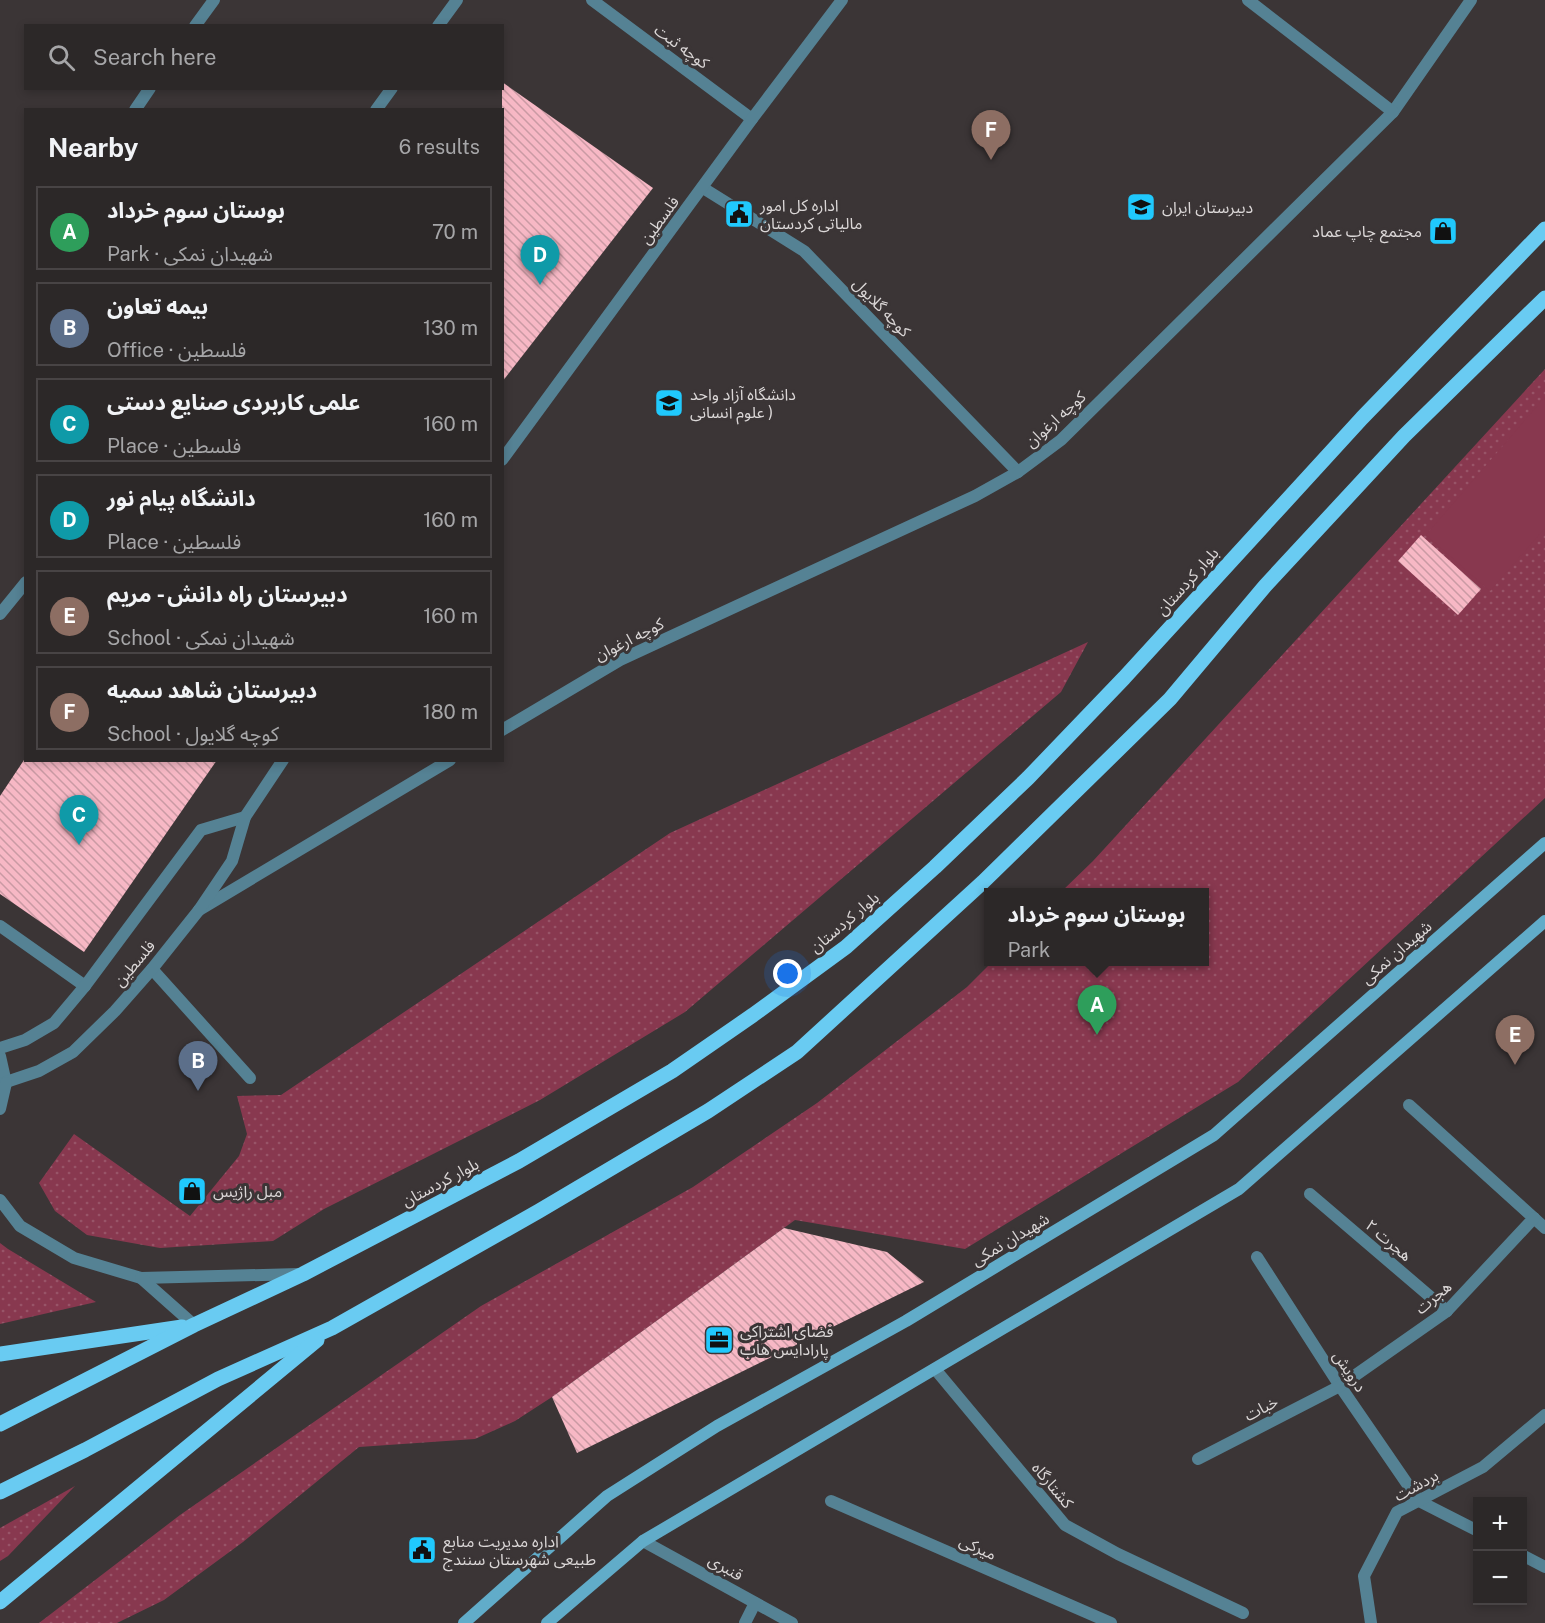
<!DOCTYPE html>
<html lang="en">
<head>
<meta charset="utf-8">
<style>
  body { margin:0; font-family:"Public Sans","Noto Sans Arabic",sans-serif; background:#343030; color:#f1f3f6 }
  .controls { position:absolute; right:18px; bottom:18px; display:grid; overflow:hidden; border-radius:0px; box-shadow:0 3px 9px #0003 }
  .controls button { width:54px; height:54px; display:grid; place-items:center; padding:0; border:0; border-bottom:2px solid #484445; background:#2c2828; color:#f1f3f6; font:30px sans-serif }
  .you { position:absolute; left:788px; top:974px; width:21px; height:21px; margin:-15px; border:4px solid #fff; border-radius:50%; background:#1a73e8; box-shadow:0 0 0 9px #1a73e833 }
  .badge { display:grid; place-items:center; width:39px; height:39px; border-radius:50%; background:#95b2f1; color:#fff; font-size:20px; font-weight:700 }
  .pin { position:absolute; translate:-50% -50px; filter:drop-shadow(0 2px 3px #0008) }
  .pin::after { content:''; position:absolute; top:32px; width:21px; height:18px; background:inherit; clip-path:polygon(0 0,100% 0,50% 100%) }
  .popup { position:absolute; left:984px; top:888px; width:225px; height:78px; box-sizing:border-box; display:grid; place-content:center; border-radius:0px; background:#2c2828; filter:drop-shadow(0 2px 4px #0005); font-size:20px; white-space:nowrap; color:#a6a6a8 }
  .popup b { font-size:22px; color:#f1f3f6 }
  .popup::after { content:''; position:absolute; left:50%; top:100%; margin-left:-12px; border:12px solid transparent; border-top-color:#2c2828 }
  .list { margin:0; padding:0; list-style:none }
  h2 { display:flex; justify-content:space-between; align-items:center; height:78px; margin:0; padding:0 24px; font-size:26px }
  h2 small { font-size:20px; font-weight:400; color:#a6a6a8 }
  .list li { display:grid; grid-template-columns:39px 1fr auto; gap:18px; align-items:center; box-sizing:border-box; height:84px; margin:0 12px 12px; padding:0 12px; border:2px solid #484445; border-radius:0px }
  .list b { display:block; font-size:22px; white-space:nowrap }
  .list p { margin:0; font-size:20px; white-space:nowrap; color:#a6a6a8 }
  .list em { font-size:20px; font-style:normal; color:#a6a6a8 }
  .icon { flex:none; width:33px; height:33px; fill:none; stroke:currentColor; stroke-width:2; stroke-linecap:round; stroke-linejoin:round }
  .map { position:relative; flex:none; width:1545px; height:1623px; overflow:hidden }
  .search { position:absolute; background:#2c2828; box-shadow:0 3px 9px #0003; left:24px; top:24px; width:480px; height:66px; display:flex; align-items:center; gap:15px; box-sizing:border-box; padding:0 21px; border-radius:0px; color:#a6a6a8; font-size:22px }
  .panel { position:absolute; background:#2c2828; box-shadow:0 3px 9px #0003; left:24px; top:108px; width:480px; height:654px; border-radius:0px }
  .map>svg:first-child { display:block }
  .green { fill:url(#green-dots) }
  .pitch { fill:#88384f }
  .building { fill:url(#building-back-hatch) }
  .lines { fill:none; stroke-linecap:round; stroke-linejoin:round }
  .minor { stroke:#558294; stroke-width:12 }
  .tertiary { stroke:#558294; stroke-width:12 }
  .secondary { stroke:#61acc9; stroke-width:12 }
  .primary { stroke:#69cbf2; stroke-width:15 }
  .labels { text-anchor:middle; stroke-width:6; stroke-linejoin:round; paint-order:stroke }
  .street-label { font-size:16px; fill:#dbd7d7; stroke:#3b3536 }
  .poi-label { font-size:16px; fill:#dbd7d7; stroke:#3b3536; text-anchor:start }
</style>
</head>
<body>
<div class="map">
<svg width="1545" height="1623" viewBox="0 0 1545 1623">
  <defs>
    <pattern id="green-dots" width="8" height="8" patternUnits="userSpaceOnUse" patternTransform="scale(1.5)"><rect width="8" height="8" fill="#88384f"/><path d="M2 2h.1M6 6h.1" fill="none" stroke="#985468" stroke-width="1.8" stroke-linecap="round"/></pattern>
    <pattern id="building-back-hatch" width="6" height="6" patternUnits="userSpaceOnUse" patternTransform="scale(1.5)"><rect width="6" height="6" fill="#f7b8c5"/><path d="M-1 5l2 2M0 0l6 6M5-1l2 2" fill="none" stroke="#ca9aa4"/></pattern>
  </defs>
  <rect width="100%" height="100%" fill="#3b3536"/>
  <g class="green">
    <polygon points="1545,369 1545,798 1238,1082 965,1249 795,1220 552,1397 515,1421 475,1439 359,1447 243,1542 164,1600 117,1623 39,1623 180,1515 481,1306 693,1187 817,1103 967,987 992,962 1205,962 1205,892 1061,892 1093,861"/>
    <polygon points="1088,642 1061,692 685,1012 540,1100 324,1209 273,1241 160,1248 87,1235 55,1211 39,1183 74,1134 190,1216 239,1156 247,1134 237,1096 281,1095 670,833"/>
    <polygon points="0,1243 8,1249 96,1302 0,1324"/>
    <polygon points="75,1486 8,1556 0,1561 0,1528"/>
  </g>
  <polygon class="pitch" points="1545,397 1545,528 1490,591 1426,535"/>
  <g class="building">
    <polygon points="502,82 653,188 502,382"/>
    <polygon points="1421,535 1481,589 1458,615 1398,561"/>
    <polygon points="24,760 217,760 84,952 0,894 0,796"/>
    <polygon points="784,1228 887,1252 924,1282 577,1453 552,1397"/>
  </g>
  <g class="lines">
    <g class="minor">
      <polyline points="592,0 752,119"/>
      <polyline points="195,26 214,0"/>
      <polyline points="438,26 457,0"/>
      <polyline points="135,110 150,88"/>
      <polyline points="376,110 392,88"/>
      <polyline points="1393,112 1471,0"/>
      <polyline points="703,188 804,251 1018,472"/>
      <polyline points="0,614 26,582"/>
      <polyline points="502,730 620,660 975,496 1018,472 1061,440 1393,112 1248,0"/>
      <polyline points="199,910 450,760"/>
      <polyline points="0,926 85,986"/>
      <polyline points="152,969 250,1078"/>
      <polyline points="0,1056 6,1083"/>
      <polyline points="1409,1105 1545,1228"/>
      <polyline points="1310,1194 1447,1311"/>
      <polyline points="1257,1257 1340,1386 1419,1501 1478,1531"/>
      <polyline points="935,1369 1065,1525 1118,1554 1243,1613"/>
      <polyline points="1198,1459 1340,1386 1447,1311 1534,1218"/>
      <polyline points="831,1501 1111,1623"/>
      <polyline points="643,1541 792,1623"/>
      <polyline points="1522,1555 1545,1567"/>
      <polyline points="745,1623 755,1603"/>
      <polyline points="1371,1623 1364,1576 1397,1512 1483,1467 1545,1415"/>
    </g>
    <g class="tertiary">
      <polyline points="502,460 752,119 842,0"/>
      <polyline points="0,1048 25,1040 54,1023 85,986 201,830 245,817"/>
      <polyline points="0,1084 39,1071 73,1052 115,1011 152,969 199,910 232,861 245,817 283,760"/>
      <polyline points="0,1109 6,1083"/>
      <polyline points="0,1200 20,1226 74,1258 141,1278 299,1274"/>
      <polyline points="141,1278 194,1325"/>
    </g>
    <g class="secondary">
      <polyline points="464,1623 607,1496 717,1426 906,1321 1214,1135 1545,843"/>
      <polyline points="547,1623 643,1541 1239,1189 1545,921"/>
    </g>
    <g class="primary">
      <polyline points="0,1354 182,1327"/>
      <polyline points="0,1424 194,1325 303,1274 519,1161 672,1071 753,1015 846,947 935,867 1028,778 1124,678 1362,418 1545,229"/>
      <polyline points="0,1492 85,1450 218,1379 332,1328 539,1211 708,1111 797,1052 983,882 1170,699 1265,586 1404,436 1545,298"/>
      <polyline points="0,1602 317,1340"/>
    </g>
  </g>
  <defs>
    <g id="school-square" transform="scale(1.5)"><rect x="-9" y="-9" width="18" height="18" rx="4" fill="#20c9fd" stroke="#3b3536"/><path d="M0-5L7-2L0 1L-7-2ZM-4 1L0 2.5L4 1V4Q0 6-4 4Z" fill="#111"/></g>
    <g id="civic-square" transform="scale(1.5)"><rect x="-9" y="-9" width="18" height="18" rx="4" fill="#20c9fd" stroke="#3b3536"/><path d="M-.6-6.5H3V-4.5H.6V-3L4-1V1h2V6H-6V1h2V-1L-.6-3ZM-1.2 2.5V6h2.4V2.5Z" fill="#111"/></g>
    <g id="shop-square" transform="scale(1.5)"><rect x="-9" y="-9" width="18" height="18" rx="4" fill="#20c9fd" stroke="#3b3536"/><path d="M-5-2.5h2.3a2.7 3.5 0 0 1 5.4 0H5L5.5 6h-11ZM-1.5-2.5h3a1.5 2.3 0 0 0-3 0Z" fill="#111"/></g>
    <g id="university-square" transform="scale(1.5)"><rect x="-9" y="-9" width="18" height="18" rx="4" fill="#20c9fd" stroke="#3b3536"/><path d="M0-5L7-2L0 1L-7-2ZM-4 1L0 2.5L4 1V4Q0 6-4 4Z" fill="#111"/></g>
    <g id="office-square" transform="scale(1.5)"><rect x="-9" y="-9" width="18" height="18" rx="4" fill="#20c9fd" stroke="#3b3536"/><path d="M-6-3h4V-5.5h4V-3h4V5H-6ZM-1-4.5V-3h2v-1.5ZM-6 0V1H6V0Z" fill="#111"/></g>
  </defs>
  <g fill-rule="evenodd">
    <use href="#school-square" x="1141" y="207"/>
    <use href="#civic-square" x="739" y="214"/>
    <use href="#shop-square" x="1443" y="231"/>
    <use href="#university-square" x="669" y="403"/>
    <use href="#shop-square" x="192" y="1191"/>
    <use href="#office-square" x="719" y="1340"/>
    <use href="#civic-square" x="422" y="1550"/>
  </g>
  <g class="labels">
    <g class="street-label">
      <text transform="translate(682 46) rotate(36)" y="6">کوچه ثبت</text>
      <text transform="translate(659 220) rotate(-54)" y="6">فلسطین</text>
      <text transform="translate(882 307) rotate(46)" y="6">کوچه گلایول</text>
      <text transform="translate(1055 419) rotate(-42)" y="6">کوچه ارغوان</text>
      <text transform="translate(1187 581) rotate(-48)" y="6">بلوار کردستان</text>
      <text transform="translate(629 639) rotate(-27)" y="6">کوچه ارغوان</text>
      <text transform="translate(844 922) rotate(-40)" y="6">بلوار کردستان</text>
      <text transform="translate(1396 952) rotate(-41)" y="6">شهیدان نمکی</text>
      <text transform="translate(134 963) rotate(-50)" y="6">فلسطین</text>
      <text transform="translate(440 1182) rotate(-28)" y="6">بلوار کردستان</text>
      <text transform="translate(1010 1239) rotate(-31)" y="6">شهیدان نمکی</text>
      <text transform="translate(1389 1240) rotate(40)" y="6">هجرت ۲</text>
      <text transform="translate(1433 1297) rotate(-40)" y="6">هجرت</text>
      <text transform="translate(1350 1371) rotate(56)" y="6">درویش</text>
      <text transform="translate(1261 1408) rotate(-27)" y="6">خبات</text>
      <text transform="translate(1053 1485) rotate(50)" y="6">کشتارگاه</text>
      <text transform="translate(1416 1485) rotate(-29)" y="6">بردشت</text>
      <text transform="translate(978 1547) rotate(24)" y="6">میرکی</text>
      <text transform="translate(726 1567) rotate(29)" y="6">قنبری</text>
    </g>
    <g class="poi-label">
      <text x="760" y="211">اداره کل امور<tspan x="760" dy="18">مالیاتی کردستان</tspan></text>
      <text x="1162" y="213">دبیرستان ایران</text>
      <text x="1422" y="237" text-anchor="end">مجتمع چاپ عماد</text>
      <text x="690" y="400">دانشگاه آزاد واحد<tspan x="690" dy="18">علوم انسانی )</tspan></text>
      <text x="213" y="1197">مبل راژیس</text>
      <text x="740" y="1337">فضای اشتراکی<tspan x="740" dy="18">پارادایس هاب</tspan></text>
      <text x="443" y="1547">اداره مدیریت منابع<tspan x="443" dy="18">طبیعی شهرستان سنندج</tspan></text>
    </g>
  </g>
</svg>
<div class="controls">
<button>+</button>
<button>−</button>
</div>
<div class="you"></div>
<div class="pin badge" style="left:1097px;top:1035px;background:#2e9e5b">A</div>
<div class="popup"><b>بوستان سوم خرداد</b>Park</div>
<div class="pin badge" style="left:198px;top:1091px;background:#5c6f8a">B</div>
<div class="pin badge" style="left:79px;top:845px;background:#0f9aa8">C</div>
<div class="pin badge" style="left:540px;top:285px;background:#0f9aa8">D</div>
<div class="pin badge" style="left:1515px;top:1065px;background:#8d6e63">E</div>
<div class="pin badge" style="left:991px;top:160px;background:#8d6e63">F</div>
<div class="search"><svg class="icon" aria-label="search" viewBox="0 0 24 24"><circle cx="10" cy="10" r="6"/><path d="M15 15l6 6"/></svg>Search here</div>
<section class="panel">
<h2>Nearby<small>6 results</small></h2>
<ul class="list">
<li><span class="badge" style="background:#2e9e5b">A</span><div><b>بوستان سوم خرداد</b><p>Park · شهیدان نمکی</p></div><em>70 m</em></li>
<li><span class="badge" style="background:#5c6f8a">B</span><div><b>بیمه تعاون</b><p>Office · فلسطین</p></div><em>130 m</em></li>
<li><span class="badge" style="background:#0f9aa8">C</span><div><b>علمی کاربردی صنایع دستی</b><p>Place · فلسطین</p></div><em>160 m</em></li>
<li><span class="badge" style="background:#0f9aa8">D</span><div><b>دانشگاه پیام نور</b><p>Place · فلسطین</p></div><em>160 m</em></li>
<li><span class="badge" style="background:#8d6e63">E</span><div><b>دبیرستان راه دانش - مریم</b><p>School · شهیدان نمکی</p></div><em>160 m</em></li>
<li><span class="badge" style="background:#8d6e63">F</span><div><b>دبیرستان شاهد سمیه</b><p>School · کوچه گلایول</p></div><em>180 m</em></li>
</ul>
</section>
</div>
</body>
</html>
